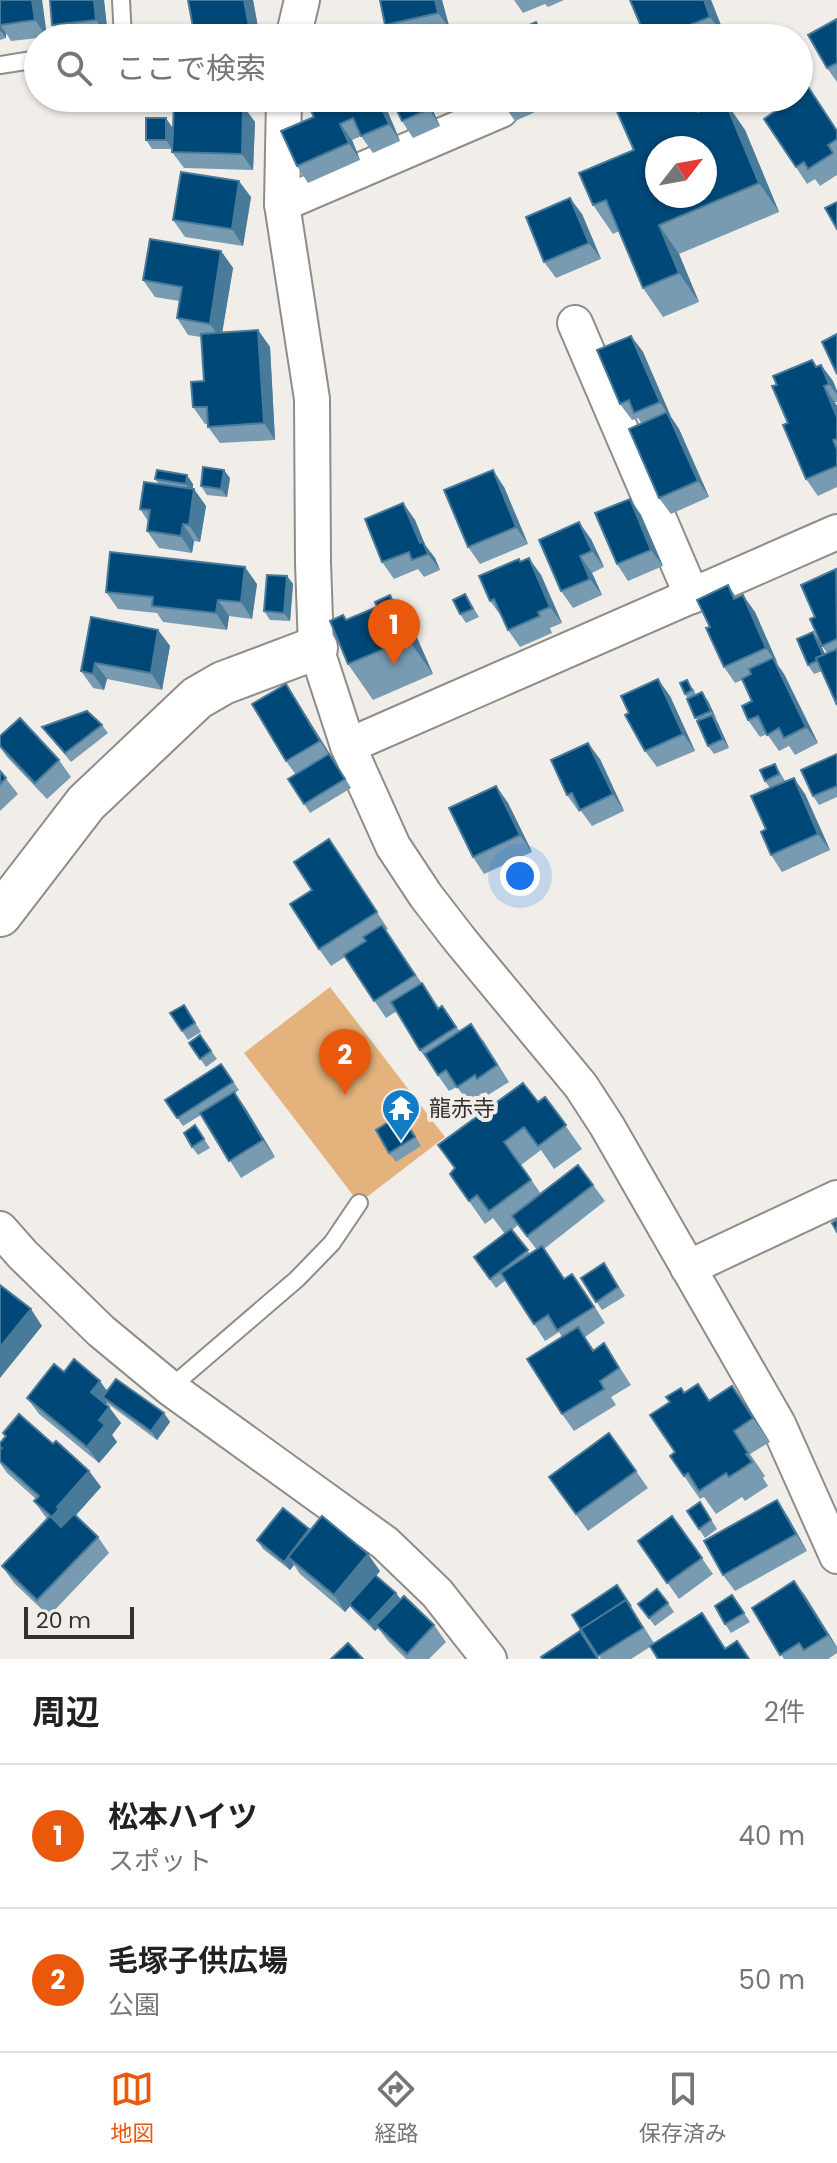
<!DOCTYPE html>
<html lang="ja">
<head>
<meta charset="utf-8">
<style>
  body { margin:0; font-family:Poppins,"Noto Sans JP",sans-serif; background:#f6f6f6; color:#222 }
  .compass { position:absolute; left:645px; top:136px; width:72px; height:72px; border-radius:50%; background:#fff; box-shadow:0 2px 6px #0004; rotate:59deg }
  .scale { position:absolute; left:24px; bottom:20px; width:110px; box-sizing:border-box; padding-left:8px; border:4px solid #333231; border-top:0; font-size:22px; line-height:28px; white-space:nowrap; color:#333231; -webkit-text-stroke:6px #f1eeea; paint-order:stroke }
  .you { position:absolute; left:520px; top:876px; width:28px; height:28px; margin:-20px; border:6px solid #fff; border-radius:50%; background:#1a73e8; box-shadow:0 0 0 12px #1a73e833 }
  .badge { display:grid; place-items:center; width:52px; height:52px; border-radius:50%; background:#ea580c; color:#fff; font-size:26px; font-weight:700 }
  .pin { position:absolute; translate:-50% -66px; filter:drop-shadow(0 2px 4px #0008) }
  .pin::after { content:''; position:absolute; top:42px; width:28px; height:24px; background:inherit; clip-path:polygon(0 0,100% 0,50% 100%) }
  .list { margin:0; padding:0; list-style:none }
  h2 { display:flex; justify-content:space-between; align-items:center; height:104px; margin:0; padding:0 32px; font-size:34px }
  h2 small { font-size:26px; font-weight:400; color:#767676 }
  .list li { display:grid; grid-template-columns:52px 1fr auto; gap:24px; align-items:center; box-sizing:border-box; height:144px; padding:0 32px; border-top:2px solid #e0e0e0 }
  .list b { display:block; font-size:30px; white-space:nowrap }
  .list p { margin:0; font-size:26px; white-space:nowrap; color:#767676 }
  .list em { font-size:26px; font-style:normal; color:#767676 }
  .icon { flex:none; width:44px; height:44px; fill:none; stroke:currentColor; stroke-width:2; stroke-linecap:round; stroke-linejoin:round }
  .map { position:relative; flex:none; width:837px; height:1659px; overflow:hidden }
  .search { position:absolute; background:#fff; box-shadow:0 2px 6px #0004; left:24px; right:24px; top:24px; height:88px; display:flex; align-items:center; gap:20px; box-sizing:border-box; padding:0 28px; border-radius:44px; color:#767676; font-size:30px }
  .sheet { height:392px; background:#fff }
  nav { display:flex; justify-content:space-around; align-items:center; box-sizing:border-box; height:112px; border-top:2px solid #e0e0e0; background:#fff; font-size:22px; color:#767676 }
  nav a { display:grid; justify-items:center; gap:4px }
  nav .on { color:#ea580c }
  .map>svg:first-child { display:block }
  .green { fill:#e4b37d }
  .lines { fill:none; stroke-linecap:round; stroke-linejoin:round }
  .service-casing { stroke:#8f8c89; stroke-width:20 }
  .minor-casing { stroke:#8f8c89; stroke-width:38 }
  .tertiary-casing { stroke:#8f8c89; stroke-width:46 }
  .service { stroke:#fff; stroke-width:16 }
  .minor { stroke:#fff; stroke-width:34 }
  .tertiary { stroke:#fff; stroke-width:42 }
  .wall { fill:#789bb1; fill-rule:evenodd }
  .shaded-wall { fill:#487a9a }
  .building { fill:#004878; stroke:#487a9a; stroke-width:2; fill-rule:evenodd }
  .labels { text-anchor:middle; stroke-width:8; stroke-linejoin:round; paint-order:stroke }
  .poi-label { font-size:22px; fill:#333231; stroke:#f1eeea; text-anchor:start }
</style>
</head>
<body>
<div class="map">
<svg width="837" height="1659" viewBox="0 0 837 1659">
  <rect width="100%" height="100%" fill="#f1eeea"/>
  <polygon class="green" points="330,987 445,1137 359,1203 244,1053"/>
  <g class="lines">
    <g class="service-casing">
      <g id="service">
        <polyline points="121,0 123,38"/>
        <polyline points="0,65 38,59"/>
        <polyline points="170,1388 297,1279 332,1243 359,1203"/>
      </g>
    </g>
    <g class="minor-casing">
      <g id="minor">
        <polyline points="293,38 302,0"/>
        <polyline points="284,98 282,204 312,399 313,563 316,648 348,746 393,846 426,896 460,940 581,1086 607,1126 778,1424 837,1556"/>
        <polyline points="282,204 501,110"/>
        <polyline points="575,323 692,596"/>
        <polyline points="348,746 837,532"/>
        <polyline points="0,1229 23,1255 101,1331 170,1388 385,1543 437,1593 489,1659"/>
        <polyline points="688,1268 837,1198"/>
      </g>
    </g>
    <g class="tertiary-casing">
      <polyline id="tertiary" points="0,915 86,803 197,698 223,683 316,648"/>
    </g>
    <use href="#service" class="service"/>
    <use href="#minor" class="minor"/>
    <use href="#tertiary" class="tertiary"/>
  </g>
  <g class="wall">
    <polygon points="0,0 42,0 47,37 11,41 6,33 6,38 0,40"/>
    <polygon points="104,0 108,37 62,38 52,25"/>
    <polygon points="188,0 253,0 260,38 195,38"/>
    <polygon points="380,0 442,0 449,29 412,38 394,38 385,25"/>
    <polygon points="514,0 564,0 548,7 545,4 523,13"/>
    <polygon points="711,0 726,38 646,38"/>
    <polygon points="837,19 837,82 827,68"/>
    <polygon points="801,76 837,130 837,175 820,186 815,179 807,184 796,167 774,112"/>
    <polygon points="382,98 400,141 373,153 361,136 352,140 360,160 308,183 297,166 281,131"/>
    <polygon points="433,98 458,98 438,106"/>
    <polygon points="501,98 567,98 515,121 503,104"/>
    <polygon points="695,98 701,111 725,101 745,130 779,212 679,254 699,302 663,317 643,288 619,231 613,234 593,205 634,150"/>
    <polygon points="428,100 440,126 413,138 402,121"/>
    <polygon points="243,106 255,122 253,170 184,168 172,152"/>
    <polygon points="172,127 172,149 152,149 146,140"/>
    <polygon points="251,197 243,246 185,237 173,220"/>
    <polygon points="582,214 601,259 556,278 544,262"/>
    <polygon points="221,251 233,268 222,332 258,330 270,347 275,440 220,443 208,427 208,424 205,424 193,407 204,381 201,337 188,335 177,318 179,301 155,297 143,280"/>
    <polygon points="631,336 643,352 671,417 679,429 709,497 671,514 659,498 642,424 638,418 632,420 620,404"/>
    <polygon points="821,365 833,381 837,391 837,402 835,402 837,406 837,487 818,496 806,479 788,423 817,367"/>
    <polygon points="230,478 227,497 207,495 201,486"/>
    <polygon points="155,479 193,484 193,489 206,506 200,542 194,541 192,553 159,548 147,531 148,521 140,509 159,484"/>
    <polygon points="504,487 528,544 480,564 468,547"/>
    <polygon points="630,499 641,515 663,566 628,581 617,564"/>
    <polygon points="403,503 415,520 425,545 435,558 440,570 424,577 418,569 394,579 382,562"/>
    <polygon points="591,539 604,567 592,573 602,595 573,608 561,591"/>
    <polygon points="521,562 541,575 562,623 550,628 552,633 520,647 508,630 502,617 490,601"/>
    <polygon points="837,570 837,705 822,671 814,674 808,665 813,632 819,641 825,654 828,654 822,646 815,617"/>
    <polygon points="287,576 293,584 290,621 270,620 264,611"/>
    <polygon points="257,584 252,619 229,616 227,630 163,622 157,613 118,609 106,592"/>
    <polygon points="728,585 737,598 755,612 777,664 784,674 818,743 795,755 789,746 779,751 767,734 760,737 748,720 752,701 742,680 735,683 724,667 710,627"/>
    <polygon points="465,594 479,617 466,623 460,614"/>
    <polygon points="390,595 414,631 433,674 373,700 348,664 347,620 377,607"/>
    <polygon points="91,617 158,630 170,646 162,690 107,679 104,690 93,688 81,671"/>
    <polygon points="286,684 351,788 310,813 288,779 296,775 286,761"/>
    <polygon points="693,688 696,695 708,701 729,748 714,754 708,746 688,699 685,694"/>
    <polygon points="670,696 695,751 657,767 645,751"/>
    <polygon points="102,725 108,733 71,762 42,727"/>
    <polygon points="0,736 59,760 71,777 47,799 7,757 0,747"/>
    <polygon points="837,754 837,797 819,805 813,796"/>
    <polygon points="600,759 624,811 592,826 581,811 579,812 567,795"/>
    <polygon points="775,764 785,781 805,794 830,850 782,872 771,855 770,788 765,781"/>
    <polygon points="0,771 18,794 0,811"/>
    <polygon points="496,786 508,803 532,852 484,874 473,857"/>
    <polygon points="329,839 388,929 385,930 439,1008 460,1031 483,1040 509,1082 488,1095 486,1092 469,1103 457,1087 449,1091 420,1050 397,1011 386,1018 345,957 331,966 319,949 312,890"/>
    <polygon points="184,1005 201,1032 188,1040 170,1013"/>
    <polygon points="200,1035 217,1059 206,1067 189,1043"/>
    <polygon points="221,1064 239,1090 235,1093 246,1109 275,1157 241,1178 201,1115 183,1126 165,1100"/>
    <path d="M545,1097L582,1149L554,1169L541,1150L521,1165L541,1194L593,1185L605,1201L544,1249L564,1279L584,1290L605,1323L585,1337L594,1350L615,1360L631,1385L611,1397L616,1405L574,1431L562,1414V1337L559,1332L545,1341L506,1280L496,1288L474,1257L505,1234L493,1218L485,1224L450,1174ZM518,1225L537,1250L530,1254L512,1230Z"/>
    <polygon points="407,1122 421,1146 396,1162 389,1153"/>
    <polygon points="195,1125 210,1148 198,1155 192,1147"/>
    <polygon points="604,1263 625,1296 602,1310 581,1278"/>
    <polygon points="64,1372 164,1413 170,1422 157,1440 107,1403 106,1404 121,1423 112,1435 117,1442 99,1463 39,1414 27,1398"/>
    <polygon points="698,1384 710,1401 749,1409 770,1442 750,1454 765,1476 763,1478 768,1486 745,1501 742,1497 716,1514 704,1497 700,1499 670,1456 675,1452 684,1393"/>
    <polygon points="3,1433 53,1444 89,1471 101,1487 76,1515 98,1537 109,1553 49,1616 14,1583 2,1566 47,1519 34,1501 36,1499 7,1473 0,1463 0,1443 5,1437"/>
    <polygon points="609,1433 648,1488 588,1531 549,1477"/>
    <polygon points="700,1502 717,1529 705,1538 687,1511"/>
    <polygon points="672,1516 713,1574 679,1599 638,1541"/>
    <polygon points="788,1517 807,1551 735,1591 723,1575"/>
    <polygon points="309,1529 380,1571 376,1576 396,1593 400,1599 434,1625 446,1642 429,1659 406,1659 388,1641 378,1628 375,1631 355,1612 350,1606 345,1612 300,1574 294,1565 290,1570 263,1549 257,1540"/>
    <polygon points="794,1581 837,1647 837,1653 828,1659 784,1659 752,1608"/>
    <polygon points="617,1585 654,1643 702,1613 725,1648 737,1641 750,1659 658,1659 650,1647 631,1659 601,1659 572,1615"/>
    <polygon points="732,1595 750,1622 731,1633 725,1624"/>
    <polygon points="668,1603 674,1612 655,1626 638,1604"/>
  </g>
  <g class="shaded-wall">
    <polygon points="32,0 42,0 47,37 35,20"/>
    <polygon points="94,0 104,0 108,37 96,20"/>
    <polygon points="244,0 253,0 260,38 257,38 249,26"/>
    <polygon points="435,0 442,0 450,29 438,13"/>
    <polygon points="704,0 711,0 726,38 710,17"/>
    <polygon points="536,22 547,38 543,38"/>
    <polygon points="0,25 6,33 6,38 0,30"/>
    <polygon points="242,27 250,38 244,38"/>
    <polygon points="377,98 382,98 400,141 389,124"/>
    <polygon points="423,98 427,98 428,100 440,126 429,109"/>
    <polygon points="687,98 695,98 701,111 718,141"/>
    <polygon points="725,101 745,130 779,212 759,183"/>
    <polygon points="243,106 255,122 253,170 242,154"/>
    <polygon points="166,118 172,127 172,149 166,140"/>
    <polygon points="340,124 352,140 360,160 349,143"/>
    <polygon points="239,181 251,197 243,246 232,229"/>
    <polygon points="570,198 582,214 601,259 589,243"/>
    <polygon points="659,225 679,254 699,302 679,273"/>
    <polygon points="221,251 233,268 221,340 210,324"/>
    <polygon points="258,330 270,347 275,440 264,423"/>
    <polygon points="631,336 643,352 671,417 679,429 709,497 698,481 668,414 660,402"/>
    <polygon points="821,365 833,381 837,391 837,394 829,384"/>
    <polygon points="824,386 837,406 837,417"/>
    <polygon points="224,470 230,478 227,497 221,489"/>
    <polygon points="493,470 504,487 528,544 516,527"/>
    <polygon points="187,475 193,484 192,493 186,484"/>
    <polygon points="194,489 206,506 200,542 189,525"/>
    <polygon points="630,499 641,515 663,566 651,550"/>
    <polygon points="403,503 415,520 425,545 435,558 440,570 420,543"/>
    <polygon points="579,522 591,539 604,567 592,551"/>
    <polygon points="183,524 194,541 192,553 181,536"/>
    <polygon points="580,556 592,573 602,595 590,579"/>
    <polygon points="529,558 541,575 562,623 550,607"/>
    <polygon points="245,567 257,584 252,619 241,602"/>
    <polygon points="287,576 293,584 290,621 284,613"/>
    <polygon points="390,595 414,631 433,674 408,639"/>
    <polygon points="743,595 755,612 778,664 766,648"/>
    <polygon points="218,600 229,616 227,630 216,613"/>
    <polygon points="158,630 170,646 162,690 151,673"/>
    <polygon points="813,632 819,641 831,667 825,658"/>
    <polygon points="773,658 784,674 818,743 806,727"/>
    <polygon points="95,663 107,679 104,690 93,674"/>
    <polygon points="658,679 670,696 695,751 683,734"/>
    <polygon points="286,684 297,701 351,788 320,741"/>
    <polygon points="702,692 708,701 717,720 711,711"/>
    <polygon points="712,715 718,723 729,748 723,739"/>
    <polygon points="588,743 600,759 624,811 613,794"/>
    <polygon points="794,778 805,794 830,850 818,834"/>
    <polygon points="496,786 508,803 532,852 520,835"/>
    <polygon points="234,1092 246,1109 275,1157 263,1140"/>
    <polygon points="31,1309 42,1326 0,1378 0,1347"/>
    <polygon points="100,1381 112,1398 103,1397 107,1403 103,1409 91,1392"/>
    <polygon points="732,1386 749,1409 770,1442 753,1418"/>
    <polygon points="109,1407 121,1423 112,1435 117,1442 99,1463 87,1447 99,1420"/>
    <polygon points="164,1413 170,1422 157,1440 151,1431"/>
    <polygon points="89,1471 101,1487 69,1523 63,1534 52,1517 57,1507"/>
    <polygon points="777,1500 788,1517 807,1551 796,1534"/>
    <polygon points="309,1529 315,1538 288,1557 294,1565 290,1570 284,1562"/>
    <polygon points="368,1554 380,1571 345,1612 334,1595"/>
    <polygon points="794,1581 806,1597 837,1647 828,1635"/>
    <polygon points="396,1593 402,1601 376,1625 378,1628 375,1631 369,1622"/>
  </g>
  <g class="building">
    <polygon points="0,0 32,0 35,20 0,25"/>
    <polygon points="50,0 94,0 96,20 52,25"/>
    <polygon points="188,0 244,0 249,26 242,27 244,38 195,38"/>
    <polygon points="380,0 435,0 438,13 385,25"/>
    <polygon points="630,0 704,0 710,17 656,38 646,38"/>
    <polygon points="837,19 837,63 827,68 808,35"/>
    <polygon points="536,22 543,38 500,38"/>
    <polygon points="451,28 456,38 425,38"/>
    <polygon points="801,76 837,131 837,139 828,145 833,153 808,169 804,162 796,167 764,119 774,112 765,99 766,98 799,98 799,77"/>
    <polygon points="305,98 377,98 389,124 361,136 353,118 340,124 349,143 297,166 281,131 314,117"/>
    <polygon points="391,98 423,98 429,109 402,121"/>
    <polygon points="501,98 518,98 503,104"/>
    <path d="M611,98H687L688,100L692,99L698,112L725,101L759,183L659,225L679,273L643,288L606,200L593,205L579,173L634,150ZM657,148H705V196H657Z"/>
    <polygon points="174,104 243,106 242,154 172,152"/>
    <rect x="146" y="118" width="20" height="22"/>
    <polygon points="181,172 239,181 232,229 173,220"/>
    <polygon points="570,198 589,243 544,262 526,217"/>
    <polygon points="837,202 837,229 825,208"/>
    <polygon points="150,239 221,251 210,324 177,318 182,287 143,280"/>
    <polygon points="258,330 264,423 208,427 207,407 193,407 191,382 204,381 201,334"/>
    <polygon points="837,334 837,374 822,342"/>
    <polygon points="631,336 660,402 634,413 629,400 620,404 597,350"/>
    <polygon points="812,360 816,367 821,365 829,384 824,386 837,417 837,439 833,440 837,450 837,466 806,479 783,425 788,423 772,386 777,385 773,376"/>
    <polygon points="667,412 698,481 659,498 629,429"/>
    <polygon points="203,467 224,470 221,489 201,486"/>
    <polygon points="157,470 187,475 186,484 155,479"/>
    <polygon points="493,470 516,527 468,547 444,490"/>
    <polygon points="144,482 194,489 189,525 183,524 181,536 147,531 150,510 140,509"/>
    <polygon points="630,499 651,550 617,564 595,513"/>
    <polygon points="403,503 420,543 423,542 428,554 412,560 409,552 382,562 365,519"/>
    <polygon points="579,522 592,551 580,556 590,579 561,591 539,540"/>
    <polygon points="110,552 245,567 241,602 218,600 216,613 152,606 153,597 106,592"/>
    <polygon points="529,558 550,607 538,612 540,616 508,630 494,599 490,601 479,576 519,559 520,562"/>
    <polygon points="836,569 837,639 822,646 810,619 815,617 801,585"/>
    <polygon points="267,575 287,576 284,613 264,611"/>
    <polygon points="728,585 734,599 743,595 766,648 724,667 706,628 710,627 697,600"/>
    <polygon points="465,594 473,609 460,614 453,600"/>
    <polygon points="390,595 408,639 348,664 330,621 343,615 346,620 377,607 375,602"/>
    <polygon points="91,617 158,630 151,673 95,663 93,674 81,671"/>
    <polygon points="813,632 823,655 816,658 817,661 808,665 797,639"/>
    <polygon points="837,649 837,705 816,658"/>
    <polygon points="773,658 806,727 784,738 779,728 767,735 758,716 748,720 742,706 752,701 742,679 751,674 749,669"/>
    <polygon points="658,679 683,734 645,751 625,715 629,713 621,696"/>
    <polygon points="687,680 692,690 685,694 680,683"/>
    <polygon points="286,684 320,741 286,761 252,704"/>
    <polygon points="702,692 711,711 695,718 687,699"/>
    <polygon points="87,711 102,725 65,753 42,727"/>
    <polygon points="712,715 723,739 708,746 697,721"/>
    <polygon points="20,718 59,760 35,783 0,746 0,736"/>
    <polygon points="588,743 613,794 580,810 572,793 567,795 551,760"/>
    <polygon points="329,754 345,779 304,804 288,779"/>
    <polygon points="837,754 837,786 813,796 801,770"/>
    <polygon points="775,764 779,774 765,781 760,770"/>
    <polygon points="0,771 6,778 0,784"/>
    <polygon points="794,778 818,834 771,855 761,832 766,829 751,796"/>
    <polygon points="496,786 520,835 473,857 449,808"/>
    <polygon points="329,839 377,912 319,949 290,904 312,890 294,862"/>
    <polygon points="382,925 415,975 374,1001 344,955 366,941 363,937"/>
    <polygon points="422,983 438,1009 442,1006 456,1027 420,1050 391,1002"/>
    <polygon points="184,1005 195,1023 182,1031 170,1013"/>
    <polygon points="471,1024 497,1065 477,1079 475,1075 457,1087 446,1070 438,1075 425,1054"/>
    <polygon points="200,1035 211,1051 200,1059 189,1043"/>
    <polygon points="221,1064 233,1082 177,1118 165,1100"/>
    <polygon points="523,1083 538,1102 545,1097 566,1125 538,1146 524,1127 504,1142 531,1180 489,1211 477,1195 469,1201 450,1174 455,1168 438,1145"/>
    <polygon points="234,1092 263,1140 229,1161 200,1113"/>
    <polygon points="401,1114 415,1137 389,1153 376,1130"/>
    <polygon points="195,1125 204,1139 192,1147 184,1133"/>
    <polygon points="578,1165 593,1185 527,1236 512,1216"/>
    <polygon points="837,1220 837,1232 832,1223"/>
    <polygon points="511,1229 528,1250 490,1279 474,1257"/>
    <polygon points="542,1246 564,1279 572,1274 594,1307 557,1330 548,1315 534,1324 501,1273"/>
    <polygon points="604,1263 618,1287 596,1302 581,1278"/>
    <polygon points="0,1285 31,1309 0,1347"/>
    <polygon points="578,1327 593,1351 604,1343 619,1368 600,1381 604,1389 562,1414 527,1359"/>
    <polygon points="74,1359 100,1381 91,1392 109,1407 99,1420 105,1425 87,1447 27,1398 54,1364 64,1372"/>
    <polygon points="116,1379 164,1413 151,1431 103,1397"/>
    <polygon points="698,1384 709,1401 732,1386 753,1418 734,1431 748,1453 746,1454 752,1462 729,1477 726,1473 699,1491 688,1473 684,1476 670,1456 675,1452 650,1415 670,1402 666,1397 681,1388 684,1393"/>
    <polygon points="19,1414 53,1444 56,1441 89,1471 57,1507 59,1509 52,1517 34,1501 39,1496 0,1461 0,1450 2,1448 0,1447 0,1443 6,1436 3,1433"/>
    <polygon points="609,1433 636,1471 576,1514 549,1477"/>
    <polygon points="777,1500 796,1534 723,1575 704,1541"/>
    <polygon points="700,1502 711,1520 699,1529 687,1511"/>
    <polygon points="283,1508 309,1529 284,1562 257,1540"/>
    <polygon points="74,1514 98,1537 37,1600 2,1566 50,1516 61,1527"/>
    <polygon points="322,1516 368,1554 334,1595 288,1557"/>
    <polygon points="672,1516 702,1558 667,1583 638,1541"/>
    <polygon points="375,1575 396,1593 369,1622 349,1604"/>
    <polygon points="794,1581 828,1635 804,1650 799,1643 780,1655 752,1608"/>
    <polygon points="617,1585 630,1605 629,1605 626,1600 581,1629 584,1635 572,1615"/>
    <polygon points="657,1589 668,1603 649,1618 638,1604"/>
    <polygon points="732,1595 744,1613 725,1624 715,1606"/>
    <polygon points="404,1596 434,1625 407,1654 376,1625"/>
    <polygon points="626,1600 643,1628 598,1656 581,1629"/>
    <polygon points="702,1613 725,1649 737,1641 749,1659 658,1659 650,1646"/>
    <polygon points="580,1631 598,1659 543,1659 541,1657"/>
    <polygon points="348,1643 363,1659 331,1659"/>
  </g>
  <defs>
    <g id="temple-pin" transform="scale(2)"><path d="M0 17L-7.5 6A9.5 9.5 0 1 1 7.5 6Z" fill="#127dc7" stroke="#f1eeea"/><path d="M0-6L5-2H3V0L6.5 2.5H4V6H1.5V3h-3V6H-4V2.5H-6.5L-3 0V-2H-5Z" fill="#fff"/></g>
  </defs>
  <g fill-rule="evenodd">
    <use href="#temple-pin" x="401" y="1108"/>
  </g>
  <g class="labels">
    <g class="poi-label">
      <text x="429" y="1116">龍赤寺</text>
    </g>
  </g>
</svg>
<svg class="compass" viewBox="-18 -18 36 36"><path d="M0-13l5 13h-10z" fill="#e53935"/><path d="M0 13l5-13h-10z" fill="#767676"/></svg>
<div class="scale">20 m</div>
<div class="you"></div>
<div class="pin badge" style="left:394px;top:665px">1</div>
<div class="pin badge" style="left:345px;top:1095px">2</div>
<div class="search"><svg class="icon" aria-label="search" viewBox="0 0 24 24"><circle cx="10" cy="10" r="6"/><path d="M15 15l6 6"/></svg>ここで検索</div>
</div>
<section class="sheet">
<h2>周辺<small>2件</small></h2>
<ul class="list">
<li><span class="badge">1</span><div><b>松本ハイツ</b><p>スポット</p></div><em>40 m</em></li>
<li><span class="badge">2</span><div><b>毛塚子供広場</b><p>公園</p></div><em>50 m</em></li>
</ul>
</section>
<nav>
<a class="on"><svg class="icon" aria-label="map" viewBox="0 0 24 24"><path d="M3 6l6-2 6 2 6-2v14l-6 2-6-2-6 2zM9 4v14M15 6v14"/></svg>地図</a>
<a><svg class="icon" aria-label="directions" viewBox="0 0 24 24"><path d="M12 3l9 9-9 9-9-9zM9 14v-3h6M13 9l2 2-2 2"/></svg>経路</a>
<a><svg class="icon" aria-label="saved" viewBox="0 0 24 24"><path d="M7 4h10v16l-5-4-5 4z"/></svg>保存済み</a>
</nav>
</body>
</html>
